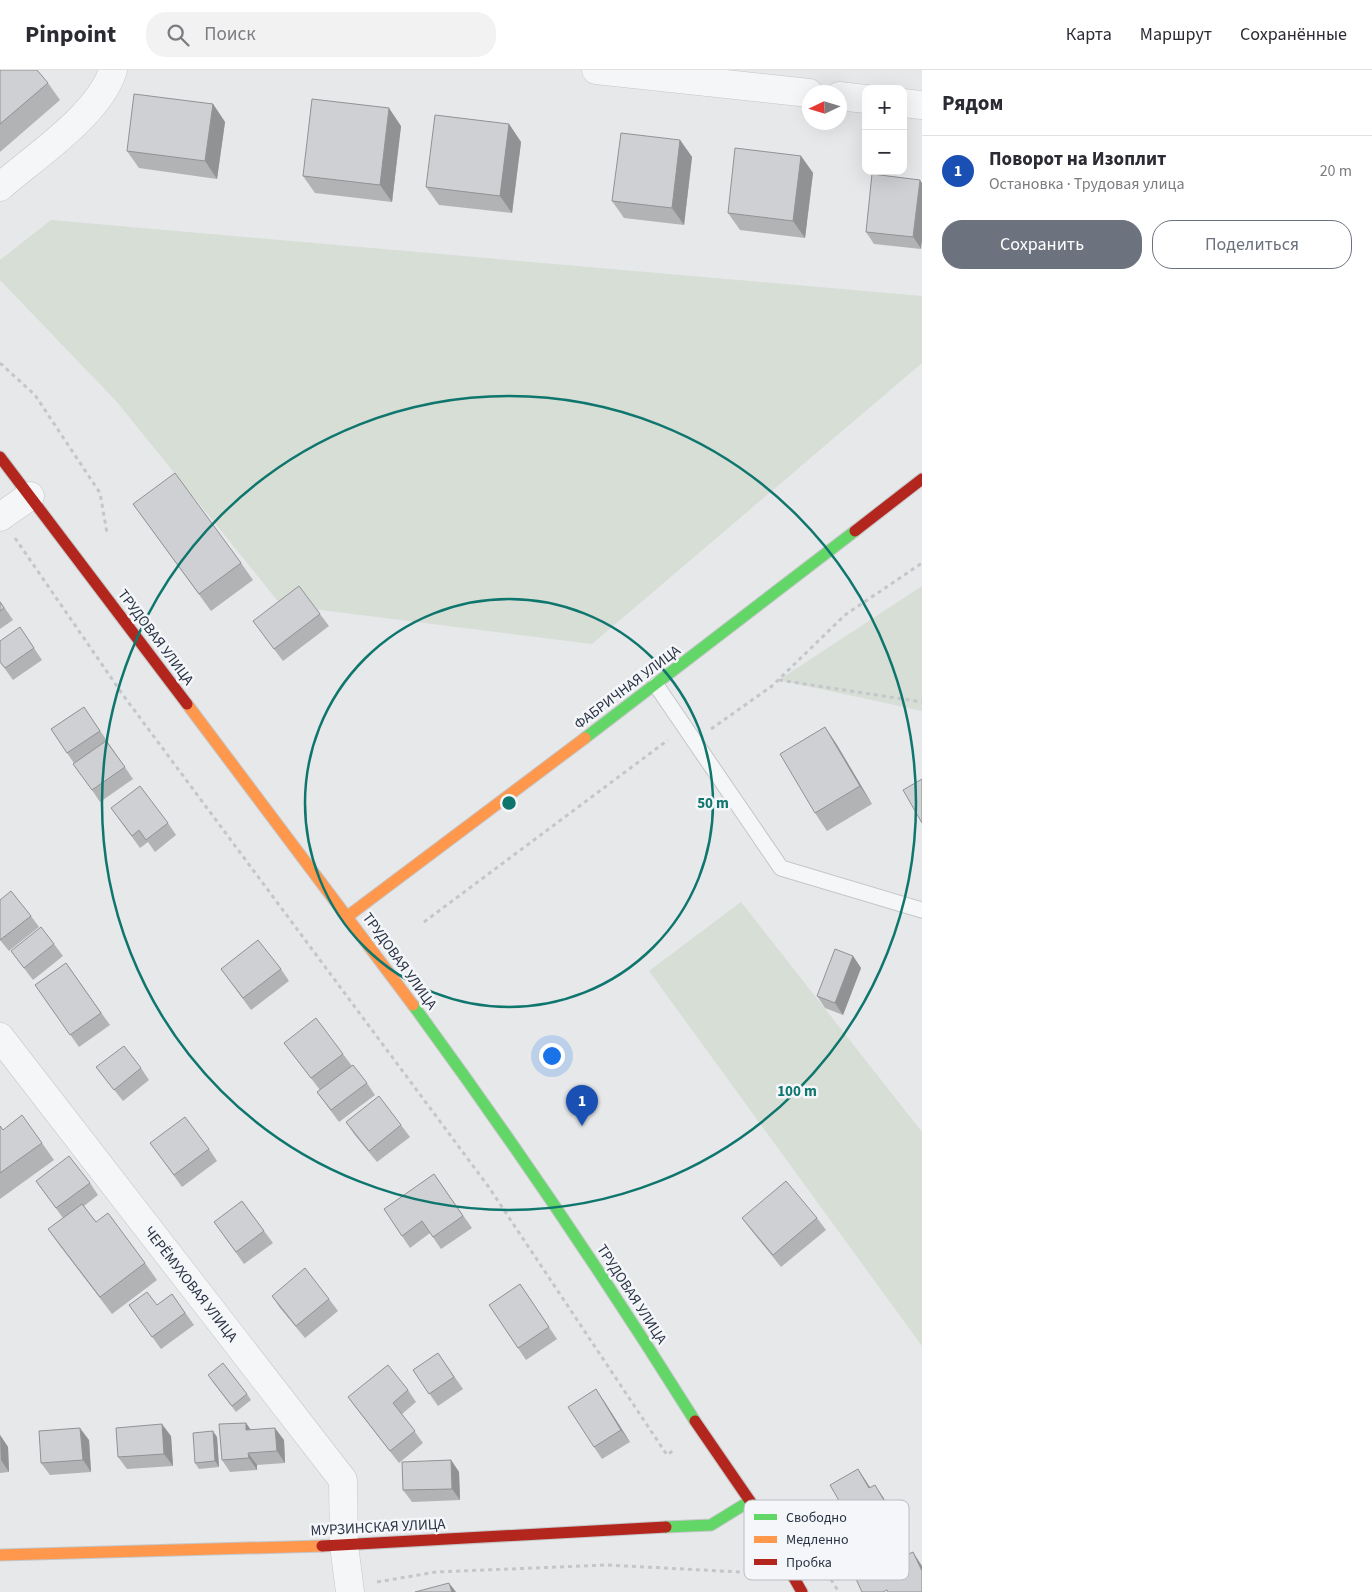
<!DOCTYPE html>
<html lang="ru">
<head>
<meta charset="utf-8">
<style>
  body { margin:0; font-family:"Source Sans 3",sans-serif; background:#f2f2f3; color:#2b2b33 }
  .controls { position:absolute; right:15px; top:15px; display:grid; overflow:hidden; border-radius:10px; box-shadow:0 5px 20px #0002 }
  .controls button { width:45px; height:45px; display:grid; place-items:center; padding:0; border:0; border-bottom:1px solid #e1e1e2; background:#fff; color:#2b2b33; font:25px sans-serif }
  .compass { position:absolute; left:802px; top:15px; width:45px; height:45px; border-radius:50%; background:#fff; box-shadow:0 5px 20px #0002; rotate:266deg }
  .you { position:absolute; left:551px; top:985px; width:18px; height:18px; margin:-12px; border:4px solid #fff; border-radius:50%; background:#1a73e8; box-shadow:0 0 0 8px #1a73e833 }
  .badge { display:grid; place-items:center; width:32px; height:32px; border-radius:50%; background:#6c737f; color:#fff; font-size:16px; font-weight:700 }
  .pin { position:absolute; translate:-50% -41px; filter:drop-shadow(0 1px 2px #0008) }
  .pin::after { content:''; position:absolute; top:26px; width:18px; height:15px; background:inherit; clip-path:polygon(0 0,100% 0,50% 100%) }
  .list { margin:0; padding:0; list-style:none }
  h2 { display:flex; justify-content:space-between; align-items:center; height:65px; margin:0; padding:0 20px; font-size:21px }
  h2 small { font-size:16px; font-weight:400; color:#7c7c81 }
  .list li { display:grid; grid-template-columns:32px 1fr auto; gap:15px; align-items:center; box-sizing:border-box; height:70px; padding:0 20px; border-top:1px solid #e1e1e2 }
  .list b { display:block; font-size:19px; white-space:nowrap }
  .list p { margin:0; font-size:16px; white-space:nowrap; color:#7c7c81 }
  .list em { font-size:16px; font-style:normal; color:#7c7c81 }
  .actions { display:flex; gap:10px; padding:15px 20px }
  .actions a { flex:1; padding:11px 0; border:1px solid #6c737f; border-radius:20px; text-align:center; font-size:18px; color:#6c737f }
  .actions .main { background:#6c737f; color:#fff }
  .icon { flex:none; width:28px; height:28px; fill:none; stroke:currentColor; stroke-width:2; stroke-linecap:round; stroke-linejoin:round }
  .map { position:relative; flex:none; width:922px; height:1522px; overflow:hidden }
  header { display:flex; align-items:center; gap:30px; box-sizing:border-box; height:70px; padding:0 25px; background:#fff; border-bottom:1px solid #e1e1e2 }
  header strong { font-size:24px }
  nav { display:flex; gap:28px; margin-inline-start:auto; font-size:18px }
  .search { width:350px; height:45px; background:#f2f2f3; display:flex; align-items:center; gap:12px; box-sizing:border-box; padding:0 18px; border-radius:20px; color:#7c7c81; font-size:19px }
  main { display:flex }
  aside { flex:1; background:#fff }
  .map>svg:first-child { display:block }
  .green { fill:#d6ded6 }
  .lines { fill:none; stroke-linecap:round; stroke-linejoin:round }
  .lane-casing { stroke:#c4c6c8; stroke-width:17 }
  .street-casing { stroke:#c4c6c8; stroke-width:29 }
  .fast-casing { stroke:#c4c6c8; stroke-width:13 }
  .slow-casing { stroke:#c4c6c8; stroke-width:13 }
  .jam-casing { stroke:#c4c6c8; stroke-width:13 }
  .path { stroke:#c5c6ca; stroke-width:3; stroke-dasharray:4 4; stroke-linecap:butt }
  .lane { stroke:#f5f6f7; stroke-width:15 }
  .street { stroke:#f5f6f7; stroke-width:28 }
  .fast { stroke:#63d668; stroke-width:11 }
  .slow { stroke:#ff974d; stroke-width:11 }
  .jam { stroke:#b3261e; stroke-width:11 }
  .wall { fill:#b1b3b5 }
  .shaded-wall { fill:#909294 }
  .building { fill:#ced0d3; stroke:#909294 }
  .ring { fill:none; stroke:#0f766e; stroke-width:2.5 }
  .labels { text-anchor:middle; stroke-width:5; stroke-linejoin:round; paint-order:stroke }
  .street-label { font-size:15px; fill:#2b3445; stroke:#f4f6f9 }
  .key { fill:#f4f6f9; stroke:#b8bcc3; stroke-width:1 }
  .key-label { font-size:14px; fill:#2b3445 }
  .centre { fill:#0f766e; stroke:#f4f6f9; stroke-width:2.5 }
  .ring-label { font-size:15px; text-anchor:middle; font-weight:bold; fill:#0f766e; stroke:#f4f6f9; stroke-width:5; stroke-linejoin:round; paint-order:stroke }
</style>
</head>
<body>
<header>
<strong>Pinpoint</strong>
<div class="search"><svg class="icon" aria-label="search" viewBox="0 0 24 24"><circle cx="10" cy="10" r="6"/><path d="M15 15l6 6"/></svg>Поиск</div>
<nav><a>Карта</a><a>Маршрут</a><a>Сохранённые</a></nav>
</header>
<main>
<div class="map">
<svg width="922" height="1522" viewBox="0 0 922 1522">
  <rect width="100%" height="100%" fill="#e6e8ea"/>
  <g class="green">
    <polygon points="51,150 922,226 922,293 592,574 281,535 117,332 0,210 0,190"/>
    <polygon points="922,516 922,641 779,610"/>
    <polygon points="741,832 922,1062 922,1276 649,901"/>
  </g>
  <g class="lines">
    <g class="lane-casing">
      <polyline id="lane" points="656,615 781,798 922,840"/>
    </g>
    <g class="street-casing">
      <g id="street">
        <polyline points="596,0 809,23"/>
        <polyline points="839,26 866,29"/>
        <polyline points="903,33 922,35"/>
        <path d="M0,117C34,87 100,44 113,0"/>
        <polyline points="0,447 30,426"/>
        <polyline points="0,967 343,1410 344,1475 350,1522"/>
      </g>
    </g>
    <g class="fast-casing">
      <g id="fast">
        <polyline points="585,668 855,461"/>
        <path d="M413,935C512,1070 606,1209 695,1351"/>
        <polyline points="666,1457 711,1455 750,1431"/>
      </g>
    </g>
    <g class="slow-casing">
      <g id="slow">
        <polyline points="187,634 413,935"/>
        <polyline points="348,846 585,668"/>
        <polyline points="0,1485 322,1476"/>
      </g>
    </g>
    <g class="jam-casing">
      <g id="jam">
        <polyline points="0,387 187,634"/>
        <polyline points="855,461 922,409"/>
        <polyline points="695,1351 750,1431 802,1522"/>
        <polyline points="322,1476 666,1457"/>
      </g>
    </g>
    <g class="path">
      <polyline points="0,293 35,325 100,423 107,463"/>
      <polyline points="15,468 123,625 488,1116 667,1385 674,1380"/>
      <polyline points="779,610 922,632"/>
      <polyline points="711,659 772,616 845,545 922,493"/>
      <polyline points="424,852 668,670"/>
      <polyline points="822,1496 839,1522"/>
      <polyline points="377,1512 436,1502 607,1495 740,1502"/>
    </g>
    <use href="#lane" class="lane"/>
    <use href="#street" class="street"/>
    <use href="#fast" class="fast"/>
    <use href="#slow" class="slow"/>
    <use href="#jam" class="jam"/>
  </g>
  <g class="wall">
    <polygon points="0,0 48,13 60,30 0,82"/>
    <polygon points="213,34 225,52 217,109 139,98 127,81"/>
    <polygon points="509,54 521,72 512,143 439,135 426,117"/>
    <polygon points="401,56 392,132 315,123 303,106"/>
    <polygon points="680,70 692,87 684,155 624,148 612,131"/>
    <polygon points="801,86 813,103 805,168 740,160 728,143"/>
    <polygon points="872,104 921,179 874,174 866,162"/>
    <polygon points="133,434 241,493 253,510 211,541"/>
    <polygon points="0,531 13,550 0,559"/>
    <polygon points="320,544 329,556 283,591 253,551"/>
    <polygon points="20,557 42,590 13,610 0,592"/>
    <polygon points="84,637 133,709 100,732 51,659"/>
    <polygon points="825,657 837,675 872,734 827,761 815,743"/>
    <polygon points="111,738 168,753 176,765 155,782 148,772 140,778"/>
    <polygon points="0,830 31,846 39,857 9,881 0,870"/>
    <polygon points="54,874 63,886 33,910 11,881"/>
    <polygon points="853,886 861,898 843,945 825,938 817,926"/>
    <polygon points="66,893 110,955 79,977 35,915"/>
    <polygon points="221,899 281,899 289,911 251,940"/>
    <polygon points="284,973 343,984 352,996 328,1014 367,1013 375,1025 339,1052 317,1022 320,1020"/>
    <polygon points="96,997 141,998 149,1010 123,1031"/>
    <polygon points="346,1052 401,1055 410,1067 377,1092 354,1064"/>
    <polygon points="0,1056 3,1060 42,1073 54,1090 0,1129"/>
    <polygon points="209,1079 217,1091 182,1117 159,1085"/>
    <polygon points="434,1104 472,1158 441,1179 430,1163 410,1178 384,1139"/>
    <polygon points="36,1111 90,1113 98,1125 84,1136 96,1152 145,1193 157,1210 112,1244 60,1176 48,1159 63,1148"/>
    <polygon points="242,1131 273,1173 244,1194 214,1152"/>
    <polygon points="742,1148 817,1148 826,1160 781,1197 751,1160"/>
    <polygon points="520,1214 557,1269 526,1290 489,1235"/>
    <polygon points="172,1224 194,1255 161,1279 129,1235 157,1235"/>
    <polygon points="272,1226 329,1229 338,1241 305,1268 280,1238"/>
    <polygon points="438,1283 463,1319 438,1336 413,1300"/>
    <polygon points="212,1311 247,1324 251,1330 236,1342"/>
    <polygon points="408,1320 416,1332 402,1344 423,1373 399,1393 356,1338 348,1327"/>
    <polygon points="604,1331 630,1372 602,1389 594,1377"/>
    <polygon points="246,1353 251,1360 284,1370 285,1393 257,1395 257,1400 230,1402 222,1390"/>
    <polygon points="0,1365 8,1377 9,1402 0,1403"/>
    <polygon points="171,1366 173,1396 127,1399 118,1387"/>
    <polygon points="217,1367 219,1397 199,1399 195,1393"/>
    <polygon points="89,1370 91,1402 50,1405 41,1393"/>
    <polygon points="451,1390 459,1402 460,1430 412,1432 403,1420"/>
    <polygon points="858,1399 870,1418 883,1427 903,1461 896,1465 899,1469 882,1479 874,1468 867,1471 874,1483 854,1494 846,1482 853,1455"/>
  </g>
  <g class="shaded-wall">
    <polygon points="213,34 225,52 217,109 205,91"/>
    <polygon points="389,38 401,56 392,132 380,115"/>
    <polygon points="509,54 521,72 512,143 500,126"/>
    <polygon points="680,70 692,87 684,155 672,138"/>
    <polygon points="801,86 813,103 805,168 793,151"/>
    <polygon points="920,110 922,113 922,171 921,179 913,167"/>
    <polygon points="825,657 837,675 872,734 860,716"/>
    <polygon points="853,886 861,898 843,945 835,933"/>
    <polygon points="596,1319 604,1331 630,1372 621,1360"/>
    <polygon points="246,1353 254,1365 246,1360"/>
    <polygon points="162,1354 171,1366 173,1396 164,1384"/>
    <polygon points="80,1358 89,1370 91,1402 83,1390"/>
    <polygon points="275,1358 284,1370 285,1393 277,1381"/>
    <polygon points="213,1361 217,1367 219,1397 215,1391"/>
    <polygon points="0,1365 8,1377 9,1402 1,1390"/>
    <polygon points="248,1383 257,1395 257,1400 249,1388"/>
    <polygon points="451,1390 459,1402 460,1430 452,1419"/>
    <polygon points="858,1399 866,1411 878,1430 869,1418"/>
    <polygon points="875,1415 883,1427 903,1461 895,1449"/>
    <polygon points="859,1459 867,1471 874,1483 866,1471"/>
    <polygon points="913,1482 922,1496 922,1501"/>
    <polygon points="449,1513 456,1522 452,1522"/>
  </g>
  <g class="building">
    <polygon points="0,0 37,0 48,13 0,54"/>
    <polygon points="134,24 213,34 205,91 127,81"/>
    <polygon points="312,29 389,38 380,115 303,106"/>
    <polygon points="435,45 509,54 500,126 426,117"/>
    <polygon points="621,63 680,70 672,138 612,131"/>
    <polygon points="735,78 801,86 793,151 728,143"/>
    <polygon points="872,104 920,110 913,167 866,162"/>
    <polygon points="175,403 241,493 199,524 133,434"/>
    <polygon points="299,516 320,544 274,579 253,551"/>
    <polygon points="0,532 4,538 0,541"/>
    <polygon points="20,557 34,578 5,598 0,592 0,571"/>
    <polygon points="84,637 100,661 67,683 51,659"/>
    <polygon points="825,657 860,716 815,743 780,684"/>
    <polygon points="106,671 125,697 92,720 73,694"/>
    <polygon points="922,709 922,753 903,720"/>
    <polygon points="140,716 168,753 146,770 139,760 132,766 111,738"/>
    <polygon points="11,821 31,846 0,870 0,830"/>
    <polygon points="41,857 54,874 24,898 11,881"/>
    <polygon points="258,870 281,899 243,928 221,899"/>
    <polygon points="835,879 853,886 835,933 817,926"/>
    <polygon points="66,893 101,943 70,965 35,915"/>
    <polygon points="316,948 343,984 311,1008 284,973"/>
    <polygon points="124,976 141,998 114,1020 96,997"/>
    <polygon points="353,995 367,1013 331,1040 317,1022"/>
    <polygon points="379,1026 401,1055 369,1081 346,1052"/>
    <polygon points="22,1045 42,1073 0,1103 0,1056 3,1060"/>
    <polygon points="185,1047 209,1079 174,1105 150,1073"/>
    <polygon points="69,1086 90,1113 56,1138 36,1111"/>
    <polygon points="434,1104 463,1146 433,1167 422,1151 402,1166 384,1139"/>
    <polygon points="786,1111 817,1148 773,1185 742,1148"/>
    <polygon points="242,1131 264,1161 236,1182 214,1152"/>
    <polygon points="82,1134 96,1152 108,1143 145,1193 100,1227 48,1159"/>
    <polygon points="305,1198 329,1229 296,1256 272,1226"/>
    <polygon points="520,1214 549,1257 518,1278 489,1235"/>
    <polygon points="147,1222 157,1235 172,1224 185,1243 152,1267 129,1235"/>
    <polygon points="438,1283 454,1307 429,1324 413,1300"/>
    <polygon points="223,1293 247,1324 232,1336 208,1305"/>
    <polygon points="388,1295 408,1320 393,1333 415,1361 390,1381 348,1327"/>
    <polygon points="596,1319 621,1360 594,1377 568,1337"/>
    <polygon points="246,1353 246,1360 275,1358 277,1381 248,1383 249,1388 222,1390 219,1354"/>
    <polygon points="162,1354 164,1384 118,1387 116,1358"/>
    <polygon points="80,1358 83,1390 41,1393 39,1361"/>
    <polygon points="213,1361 215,1391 195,1393 193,1363"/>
    <polygon points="451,1390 452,1419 403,1420 402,1392"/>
    <polygon points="858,1399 869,1418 875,1415 895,1449 888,1453 890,1458 873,1467 866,1455 859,1459 866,1471 846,1482 835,1465 853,1455 830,1415"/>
    <polygon points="913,1482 922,1501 922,1522 888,1522 887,1520 883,1522 862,1522 856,1509"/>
    <polygon points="449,1513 452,1522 415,1522"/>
  </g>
  <g class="ring">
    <circle cx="509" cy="733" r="204"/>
    <circle cx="509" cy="733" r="407"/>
  </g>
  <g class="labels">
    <g class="street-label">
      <text transform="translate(156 567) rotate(53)" y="5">ТРУДОВАЯ УЛИЦА</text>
      <text transform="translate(627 617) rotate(-37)" y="5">ФАБРИЧНАЯ УЛИЦА</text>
      <text transform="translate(400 891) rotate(54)" y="5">ТРУДОВАЯ УЛИЦА</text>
      <text transform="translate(191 1214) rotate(52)" y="5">ЧЕРЁМУХОВАЯ УЛИЦА</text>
      <text transform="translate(632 1224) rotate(57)" y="5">ТРУДОВАЯ УЛИЦА</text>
      <text transform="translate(378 1457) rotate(-3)" y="5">МУРЗИНСКАЯ УЛИЦА</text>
    </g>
  </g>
  <rect x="744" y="1430" width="165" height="80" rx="8" class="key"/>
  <rect x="754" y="1444" width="23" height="6" fill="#63d668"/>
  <rect x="754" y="1466" width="23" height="7" fill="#ff974d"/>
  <rect x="754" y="1489" width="23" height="6" fill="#b3261e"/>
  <g class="key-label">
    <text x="786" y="1452">Свободно</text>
    <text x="786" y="1474">Медленно</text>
    <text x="786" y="1497">Пробка</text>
  </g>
  <circle cx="509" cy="733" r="8" class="centre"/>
  <g class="ring-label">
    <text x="713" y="738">50 m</text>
    <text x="797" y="1026">100 m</text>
  </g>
</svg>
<div class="controls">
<button>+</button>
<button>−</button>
</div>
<svg class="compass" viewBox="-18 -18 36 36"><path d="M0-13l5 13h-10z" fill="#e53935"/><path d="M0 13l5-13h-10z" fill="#7c7c81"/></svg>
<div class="you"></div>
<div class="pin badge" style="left:582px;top:1056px;background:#1a4fb4">1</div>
</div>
<aside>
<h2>Рядом<small></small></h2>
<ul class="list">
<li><span class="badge" style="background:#1a4fb4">1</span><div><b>Поворот на Изоплит</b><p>Остановка · Трудовая улица</p></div><em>20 m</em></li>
</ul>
<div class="actions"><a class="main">Сохранить</a><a>Поделиться</a></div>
</aside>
</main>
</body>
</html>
